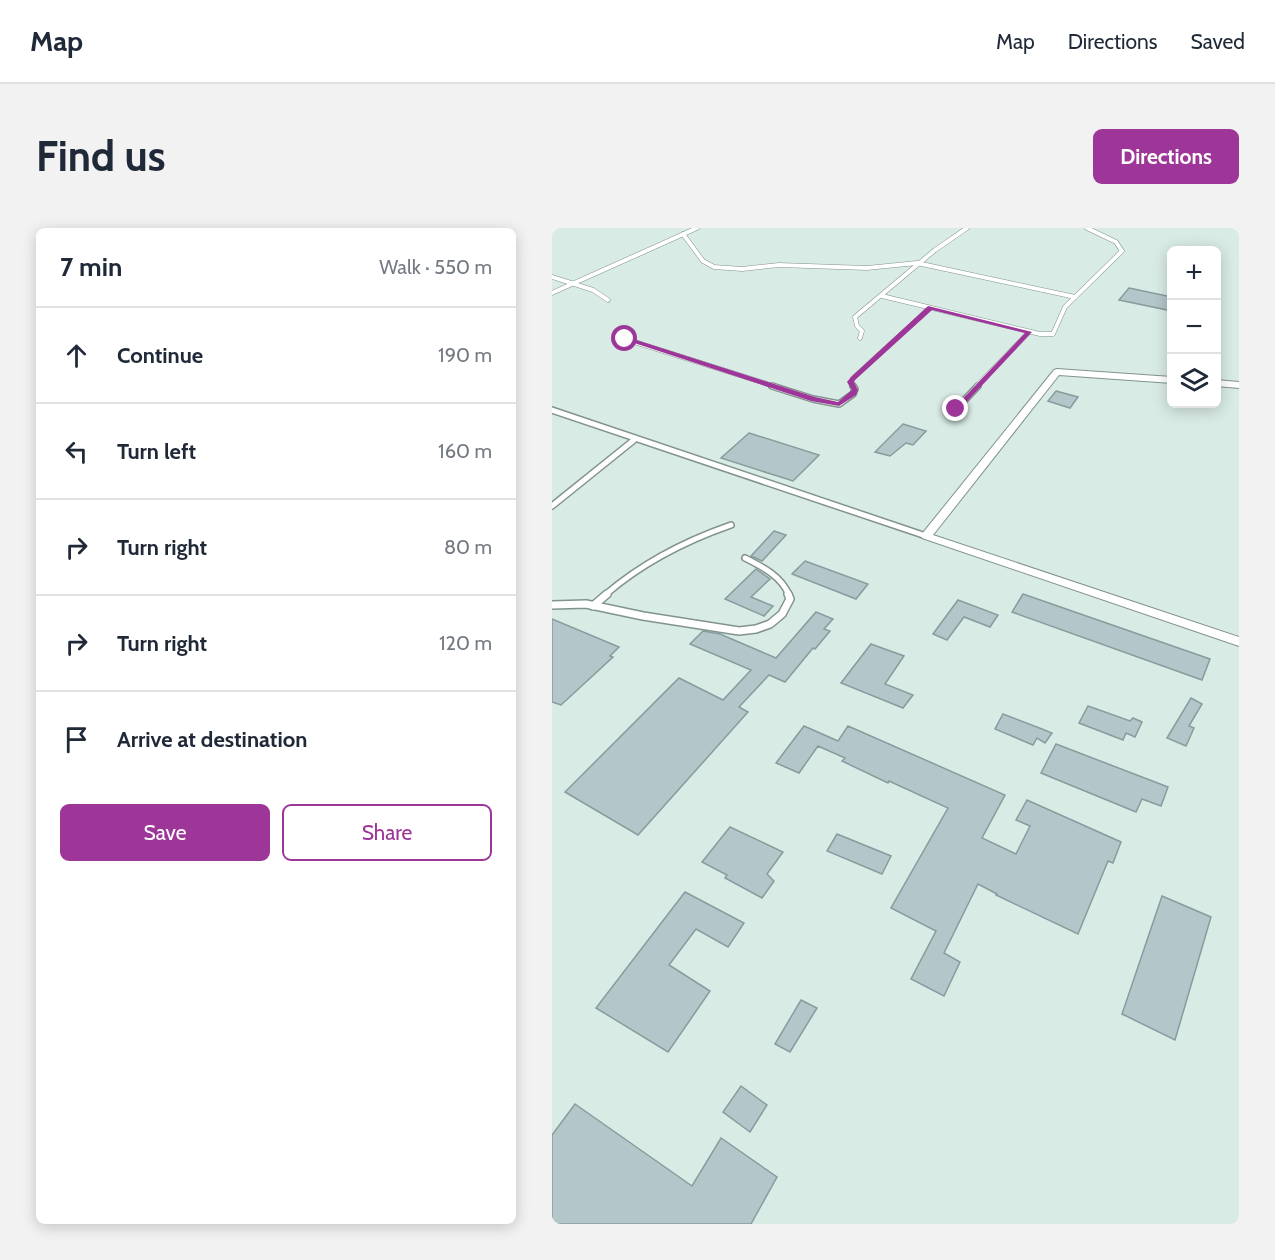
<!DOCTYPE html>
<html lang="en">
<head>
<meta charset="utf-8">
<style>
  body { margin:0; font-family:Cabin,sans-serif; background:#f2f2f3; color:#1f2937 }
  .controls { position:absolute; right:18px; top:18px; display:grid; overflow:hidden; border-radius:9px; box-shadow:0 3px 15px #0003 }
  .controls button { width:54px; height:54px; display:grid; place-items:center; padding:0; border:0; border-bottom:2px solid #e0e1e3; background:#fff; color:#1f2937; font:30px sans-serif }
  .stop { position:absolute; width:18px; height:18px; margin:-14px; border:4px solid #9e3598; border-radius:50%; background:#fff }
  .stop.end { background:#9e3598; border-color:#fff; box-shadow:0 2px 6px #0008 }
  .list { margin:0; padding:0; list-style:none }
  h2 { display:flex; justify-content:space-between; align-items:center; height:78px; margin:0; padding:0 24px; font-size:26px }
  h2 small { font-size:20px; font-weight:400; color:#747a83 }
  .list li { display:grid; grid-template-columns:39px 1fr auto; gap:18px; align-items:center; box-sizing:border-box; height:96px; padding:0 24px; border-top:2px solid #e0e1e3 }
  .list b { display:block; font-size:22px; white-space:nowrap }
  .list em { font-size:20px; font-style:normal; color:#747a83 }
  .actions { display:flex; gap:12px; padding:18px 24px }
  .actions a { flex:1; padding:14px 0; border:2px solid #9e3598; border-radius:9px; text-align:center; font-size:21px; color:#9e3598 }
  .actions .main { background:#9e3598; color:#fff }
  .icon { flex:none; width:33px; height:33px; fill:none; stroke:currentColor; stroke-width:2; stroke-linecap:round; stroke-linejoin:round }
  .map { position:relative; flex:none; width:687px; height:996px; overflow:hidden; border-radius:9px }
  header { display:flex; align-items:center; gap:36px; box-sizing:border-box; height:84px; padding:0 30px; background:#fff; border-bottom:2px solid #e0e1e3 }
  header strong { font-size:28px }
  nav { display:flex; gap:33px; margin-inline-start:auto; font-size:21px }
  .intro { display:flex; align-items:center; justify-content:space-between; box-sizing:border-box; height:144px; padding:0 36px }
  h1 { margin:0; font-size:42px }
  .button { padding:15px 27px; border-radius:9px; background:#9e3598; color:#fff; font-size:21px; font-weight:700 }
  main { display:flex; gap:36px; padding:0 36px }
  aside { flex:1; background:#fff; border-radius:9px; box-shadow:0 3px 15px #0003 }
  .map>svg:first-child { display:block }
  .building { fill:#b3c6c9; stroke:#889b9d; stroke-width:1.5 }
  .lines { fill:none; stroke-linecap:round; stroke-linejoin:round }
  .service-far2-casing { stroke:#82938e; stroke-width:5 }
  .service-far1-casing { stroke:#82938e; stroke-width:8 }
  .service-casing { stroke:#82938e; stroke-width:10 }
  .minor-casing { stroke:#82938e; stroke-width:2 }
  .service-far2 { stroke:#fff; stroke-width:4 }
  .service-far1 { stroke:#fff; stroke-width:5 }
  .service { stroke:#fff; stroke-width:7 }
  .minor { fill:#fff; fill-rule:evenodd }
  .route { fill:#9e3598 }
</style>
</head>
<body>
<header>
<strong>Map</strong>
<nav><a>Map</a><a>Directions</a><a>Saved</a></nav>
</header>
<div class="intro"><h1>Find us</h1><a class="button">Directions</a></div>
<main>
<aside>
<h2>7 min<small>Walk · 550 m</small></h2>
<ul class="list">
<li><svg class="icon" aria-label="ahead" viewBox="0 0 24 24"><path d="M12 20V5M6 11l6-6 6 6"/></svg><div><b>Continue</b></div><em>190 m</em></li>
<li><svg class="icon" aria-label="left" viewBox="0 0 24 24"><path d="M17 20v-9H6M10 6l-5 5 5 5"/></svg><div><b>Turn left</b></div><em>160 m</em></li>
<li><svg class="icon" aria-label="right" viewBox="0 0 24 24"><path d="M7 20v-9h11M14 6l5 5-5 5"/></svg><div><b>Turn right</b></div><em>80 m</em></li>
<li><svg class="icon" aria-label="right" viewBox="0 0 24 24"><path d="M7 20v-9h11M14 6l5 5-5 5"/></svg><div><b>Turn right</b></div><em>120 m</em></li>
<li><svg class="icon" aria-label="arrive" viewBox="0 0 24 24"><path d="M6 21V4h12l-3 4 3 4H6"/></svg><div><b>Arrive at destination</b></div></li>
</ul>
<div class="actions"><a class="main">Save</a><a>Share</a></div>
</aside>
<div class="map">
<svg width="687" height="996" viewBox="0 0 687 996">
  <rect width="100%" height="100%" fill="#d8ebe4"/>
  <g class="building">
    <polygon points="577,60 620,69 620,83 567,72"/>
    <polygon points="504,163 526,169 518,180 496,173"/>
    <polygon points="351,196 374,203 361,217 354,215 338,228 323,224"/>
    <polygon points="197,205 267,227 241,253 169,230"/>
    <polygon points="222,303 234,307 210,333 199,328"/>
    <polygon points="253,333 316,356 304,371 240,346"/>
    <polygon points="204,341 218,351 199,369 221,378 212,388 173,371"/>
    <polygon points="471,366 658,431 650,452 460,384"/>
    <polygon points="406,372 446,387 438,399 412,389 395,412 381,406"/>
    <polygon points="264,384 281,391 272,401 278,403 263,421 261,420 233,454 217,447 187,479 196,484 86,607 13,564 127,450 171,472 199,442 138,416 151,403 168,406 224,430"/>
    <polygon points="0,391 67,419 58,428 61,429 9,477 0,474"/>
    <polygon points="319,416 352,428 333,456 361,467 351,480 289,455"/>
    <polygon points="639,470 650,476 637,498 642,500 634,518 615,510"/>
    <polygon points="536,478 578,493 581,490 590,494 583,509 574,505 571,512 527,495"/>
    <polygon points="451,486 490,501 500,505 493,515 485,510 481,517 443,501"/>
    <polygon points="252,498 286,513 296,498 453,567 430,610 464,626 478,598 464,592 475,572 569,614 561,635 556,633 526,706 444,667 445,666 426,656 392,725 408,734 392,768 359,751 384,703 339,680 396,580 337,553 336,555 290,533 293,530 266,518 247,545 224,535"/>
    <polygon points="504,516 616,559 609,578 590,571 584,584 489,545"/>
    <polygon points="178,599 231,624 215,646 222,653 210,670 173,650 175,647 150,634"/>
    <polygon points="285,606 339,628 330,646 275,623"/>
    <polygon points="133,664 192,695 176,719 144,701 117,737 158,763 116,824 44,780"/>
    <polygon points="610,668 659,689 623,812 570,786"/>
    <polygon points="249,772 265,780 238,824 223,816"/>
    <polygon points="189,858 215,877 198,904 171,884"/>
    <polygon points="23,876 140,958 169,910 225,949 199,996 0,996 0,907"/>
  </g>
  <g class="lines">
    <g class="service-far2-casing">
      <g id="service-far2">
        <polyline points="131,6 151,33 162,39 190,41 227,37 315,40 365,35 523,69"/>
        <polyline points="0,49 41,62 56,72"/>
        <polyline points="0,65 145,0"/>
        <polyline points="330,68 488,106 501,106 513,79 570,23 564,14 535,0"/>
        <polyline points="308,110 310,103 305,98 303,89 383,22 415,0"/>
        <polyline points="73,111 225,159"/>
        <polyline points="302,159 299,154 301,150 378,80"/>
        <polyline points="424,159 477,104"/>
      </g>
    </g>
    <g class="service-far1-casing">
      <g id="service-far1">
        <polyline points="220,158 261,171 287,176 301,166 303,161 301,158"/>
        <polyline points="404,181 426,158"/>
        <polyline points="0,182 374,308"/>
        <polyline points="0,278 82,212"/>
        <path d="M193,330C211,339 229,348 237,367"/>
        <path d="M53,367C90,335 133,313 179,297"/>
      </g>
    </g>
    <g class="service-casing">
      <g id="service">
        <polyline points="0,377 34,376 91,388 187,403 204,401 218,396 230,386 238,371 236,366"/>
        <polyline points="41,378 55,366"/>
      </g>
    </g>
    <g class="minor-casing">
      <g id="minor">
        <polygon points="505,141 620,149 620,155 507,147 381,307 687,409 687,418 370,310 370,306 502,142"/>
        <polygon points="664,152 687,154 687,160 664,158"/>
      </g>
    </g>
    <use href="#service-far2" class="service-far2"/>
    <use href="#service-far1" class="service-far1"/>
    <use href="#service" class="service"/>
    <use href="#minor" class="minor"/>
  </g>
  <polygon class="route" points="376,78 480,104 407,182 401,181 473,105 380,82 303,152 302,154 306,162 304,167 287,178 259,173 70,111 75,109 263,169 286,174 300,162 295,154 299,149"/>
</svg>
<div class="controls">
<button>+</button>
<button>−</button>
<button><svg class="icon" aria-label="layers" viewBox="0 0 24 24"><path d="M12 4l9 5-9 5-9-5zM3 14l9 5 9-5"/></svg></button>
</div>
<div class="stop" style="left:73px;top:111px"></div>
<div class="stop end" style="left:404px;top:181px"></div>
</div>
</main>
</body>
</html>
